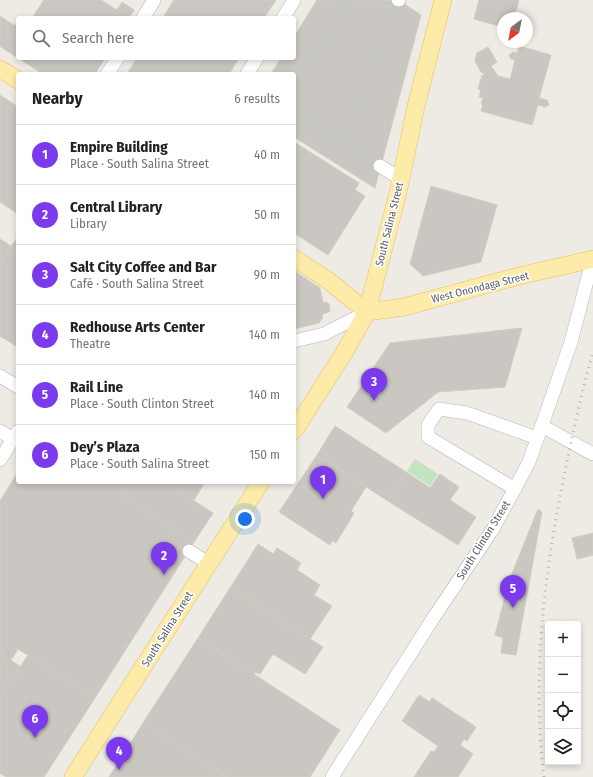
<!DOCTYPE html>
<html lang="en">
<head>
<meta charset="utf-8">
<style>
  body { margin:0; font-family:"Fira Sans Condensed",sans-serif; background:#f6f6f6; color:#222 }
  .controls { position:absolute; right:12px; bottom:12px; display:grid; overflow:hidden; border-radius:4px; box-shadow:0 2px 6px #0003 }
  .controls button { width:36px; height:36px; display:grid; place-items:center; padding:0; border:0; border-bottom:1px solid #e0e0e0; background:#fff; color:#222; font:20px sans-serif }
  .compass { position:absolute; left:497px; top:12px; width:36px; height:36px; border-radius:50%; background:#fff; box-shadow:0 2px 6px #0003; rotate:212deg }
  .you { position:absolute; left:245px; top:519px; width:14px; height:14px; margin:-10px; border:3px solid #fff; border-radius:50%; background:#1a73e8; box-shadow:0 0 0 6px #1a73e833 }
  .badge { display:grid; place-items:center; width:26px; height:26px; border-radius:50%; background:#7c3aed; color:#fff; font-size:13px; font-weight:700 }
  .pin { position:absolute; translate:-50% -33px; filter:drop-shadow(0 1px 2px #0008) }
  .pin::after { content:''; position:absolute; top:21px; width:14px; height:12px; background:inherit; clip-path:polygon(0 0,100% 0,50% 100%) }
  .list { margin:0; padding:0; list-style:none }
  h2 { display:flex; justify-content:space-between; align-items:center; height:52px; margin:0; padding:0 16px; font-size:17px }
  h2 small { font-size:13px; font-weight:400; color:#767676 }
  .list li { display:grid; grid-template-columns:26px 1fr auto; gap:12px; align-items:center; box-sizing:border-box; height:60px; padding:0 16px; border-top:1px solid #e0e0e0 }
  .list b { display:block; font-size:15px; white-space:nowrap }
  .list p { margin:0; font-size:13px; white-space:nowrap; color:#767676 }
  .list em { font-size:13px; font-style:normal; color:#767676 }
  .icon { flex:none; width:22px; height:22px; fill:none; stroke:currentColor; stroke-width:2; stroke-linecap:round; stroke-linejoin:round }
  .map { position:relative; flex:none; width:593px; height:777px; overflow:hidden }
  .search { position:absolute; background:#fff; box-shadow:0 2px 6px #0003; left:16px; top:16px; width:280px; height:44px; display:flex; align-items:center; gap:10px; box-sizing:border-box; padding:0 14px; border-radius:4px; color:#767676; font-size:15px }
  .panel { position:absolute; background:#fff; box-shadow:0 2px 6px #0003; left:16px; top:72px; width:280px; height:412px; border-radius:4px }
  .map>svg:first-child { display:block }
  .green { fill:#c2e4c0 }
  .building { fill:#cac7c2; stroke:#d2ccc1 }
  .lines { fill:none; stroke-linecap:round; stroke-linejoin:round }
  .minor-tunnel { stroke:#c8c8c3; stroke-width:13; stroke-dasharray:13 6; stroke-linecap:butt }
  .minor-casing { stroke:#b3b6ba; stroke-width:14 }
  .major-casing { stroke:#ecbe5d; stroke-width:18 }
  .minor { stroke:#fff; stroke-width:13 }
  .major { stroke:#fceba9; stroke-width:17 }
  .rail { stroke:#b2b3b3; stroke-width:3; stroke-dasharray:1 5; stroke-linecap:butt }
  .labels { text-anchor:middle; stroke-width:3; stroke-linejoin:round; paint-order:stroke }
  .street-label { font-size:11px; fill:#5b5f63; stroke:#fff }
</style>
</head>
<body>
<div class="map">
<svg width="593" height="777" viewBox="0 0 593 777">
  <rect width="100%" height="100%" fill="#edebe3"/>
  <polygon class="green" points="415,459 438,474 430,486 407,471"/>
  <g class="building">
    <polygon points="44,0 101,0 117,10 122,2 134,10 129,18 32,18"/>
    <polygon points="174,0 276,0 264,18 163,18"/>
    <polygon points="317,0 398,0 421,15 375,188 294,137 294,74 271,74 281,58 294,58 294,37"/>
    <polygon points="479,0 519,0 514,18 503,18 503,27 474,19"/>
    <polygon points="0,16 15,26 1,47 0,46"/>
    <polygon points="18,21 18,58 105,58 95,74 43,74 1,47"/>
    <polygon points="519,46 551,55 539,98 547,100 549,105 545,107 538,105 532,125 481,111 483,105 481,104 483,98 479,97 481,90 478,89 482,75 483,76 484,73 481,72 475,61 477,53 488,47 497,62 491,66 498,76 510,79 515,60 511,59 509,55 513,52 517,53"/>
    <polygon points="137,58 239,58 229,74 127,74"/>
    <polygon points="0,95 18,107 18,214 0,202"/>
    <polygon points="294,142 359,183 355,190 365,196 328,255 294,233"/>
    <polygon points="431,186 497,205 481,262 423,276 410,264"/>
    <polygon points="18,236 18,343 16,346 0,336 0,264"/>
    <polygon points="0,239 11,246 0,264"/>
    <polygon points="294,271 320,288 323,303 326,302 329,304 330,310 329,312 323,314 322,317 323,317 319,323 294,329"/>
    <polygon points="522,328 505,387 438,392 386,433 347,407 390,343"/>
    <polygon points="335,426 406,472 388,501 317,455"/>
    <polygon points="317,455 366,487 351,511 354,513 336,543 332,541 330,545 279,512"/>
    <polygon points="18,472 18,482 131,482 122,495 194,542 95,698 18,649 11,660 0,653 0,501"/>
    <polygon points="406,472 430,488 440,474 459,487 450,500 476,517 458,545 388,501"/>
    <polygon points="131,482 165,482 213,513 194,542 122,495"/>
    <polygon points="165,482 205,482 194,500"/>
    <polygon points="538,509 542,512 516,655 501,653 503,638 495,635 509,581"/>
    <polygon points="593,533 593,555 577,559 572,538"/>
    <polygon points="258,544 273,554 277,548 301,563 297,570 320,585 314,595 332,606 310,639 230,588"/>
    <polygon points="230,588 323,647 305,674 273,654 260,674 255,672 254,674 198,638"/>
    <polygon points="198,638 340,730 310,777 227,777 143,723"/>
    <polygon points="0,653 21,667 0,699"/>
    <polygon points="28,655 95,698 44,777 6,777 0,773 0,699"/>
    <polygon points="419,695 430,702 432,698 476,727 467,741 464,739 460,745 473,754 458,777 414,777 431,751 434,752 438,746 402,721"/>
    <polygon points="143,723 227,777 109,777"/>
  </g>
  <g class="lines">
    <g class="minor-tunnel">
      <polyline points="294,88 348,0"/>
      <polyline points="294,111 380,166"/>
      <polyline points="346,145 387,14 398,0"/>
    </g>
    <g class="minor-casing">
      <g id="minor">
        <polyline points="398,0 399,0"/>
        <polyline points="143,18 154,0"/>
        <polyline points="283,18 294,0"/>
        <polyline points="107,74 118,58"/>
        <polyline points="247,74 257,58"/>
        <polyline points="380,166 401,179"/>
        <polyline points="294,341 324,334 367,312"/>
        <polyline points="0,376 18,387"/>
        <polyline points="542,426 593,454"/>
        <polyline points="0,431 13,439"/>
        <polyline points="0,460 18,431"/>
        <polyline points="515,489 428,437 428,425 439,409 467,413 537,438"/>
        <polyline points="189,551 208,563"/>
        <polyline points="332,777 434,617 493,529 529,462 571,342 593,258"/>
      </g>
    </g>
    <g class="major-casing">
      <g id="major">
        <polyline points="0,69 18,80"/>
        <polyline points="294,258 329,281 367,312"/>
        <polyline points="367,312 404,307 519,276 593,259"/>
        <polyline points="294,431 344,353 367,312 398,193 416,106 443,0"/>
        <polyline points="73,777 261,482"/>
      </g>
    </g>
    <use href="#minor" class="minor"/>
    <use href="#major" class="major"/>
    <path class="rail" d="M544,777C531,674 545,568 566,467C574,428 582,390 593,352"/>
  </g>
  <g class="labels">
    <g class="street-label">
      <text transform="translate(389 224) rotate(-76)" y="4">South Salina Street</text>
      <text transform="translate(480 287) rotate(-14)" y="4">West Onondaga Street</text>
      <text transform="translate(483 540) rotate(-58)" y="4">South Clinton Street</text>
      <text transform="translate(167 629) rotate(-58)" y="4">South Salina Street</text>
    </g>
  </g>
</svg>
<div class="controls">
<button>+</button>
<button>−</button>
<button><svg class="icon" aria-label="locate" viewBox="0 0 24 24"><circle cx="12" cy="12" r="6"/><path d="M12 2v4M12 18v4M2 12h4M18 12h4"/></svg></button>
<button><svg class="icon" aria-label="layers" viewBox="0 0 24 24"><path d="M12 4l9 5-9 5-9-5zM3 14l9 5 9-5"/></svg></button>
</div>
<svg class="compass" viewBox="-18 -18 36 36"><path d="M0-13l5 13h-10z" fill="#e53935"/><path d="M0 13l5-13h-10z" fill="#767676"/></svg>
<div class="you"></div>
<div class="pin badge" style="left:323px;top:499px">1</div>
<div class="pin badge" style="left:164px;top:575px">2</div>
<div class="pin badge" style="left:374px;top:401px">3</div>
<div class="pin badge" style="left:119px;top:770px">4</div>
<div class="pin badge" style="left:513px;top:608px">5</div>
<div class="pin badge" style="left:35px;top:738px">6</div>
<div class="search"><svg class="icon" aria-label="search" viewBox="0 0 24 24"><circle cx="10" cy="10" r="6"/><path d="M15 15l6 6"/></svg>Search here</div>
<section class="panel">
<h2>Nearby<small>6 results</small></h2>
<ul class="list">
<li><span class="badge">1</span><div><b>Empire Building</b><p>Place · South Salina Street</p></div><em>40 m</em></li>
<li><span class="badge">2</span><div><b>Central Library</b><p>Library</p></div><em>50 m</em></li>
<li><span class="badge">3</span><div><b>Salt City Coffee and Bar</b><p>Café · South Salina Street</p></div><em>90 m</em></li>
<li><span class="badge">4</span><div><b>Redhouse Arts Center</b><p>Theatre</p></div><em>140 m</em></li>
<li><span class="badge">5</span><div><b>Rail Line</b><p>Place · South Clinton Street</p></div><em>140 m</em></li>
<li><span class="badge">6</span><div><b>Dey’s Plaza</b><p>Place · South Salina Street</p></div><em>150 m</em></li>
</ul>
</section>
</div>
</body>
</html>
